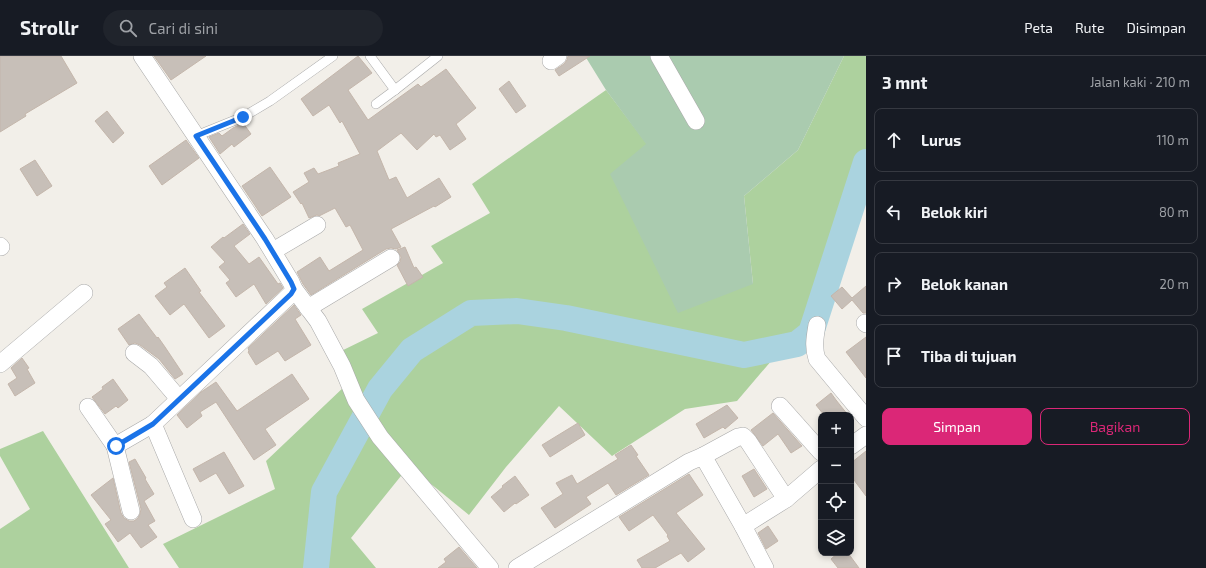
<!DOCTYPE html>
<html lang="id">
<head>
<meta charset="utf-8">
<style>
  body { margin:0; font-family:"Exo 2",sans-serif; background:#20242c; color:#f1f3f6 }
  .controls { position:absolute; right:12px; bottom:12px; display:grid; overflow:hidden; border-radius:8px; box-shadow:0 2px 6px #0003 }
  .controls button { width:36px; height:36px; display:grid; place-items:center; padding:0; border:0; border-bottom:1px solid #363941; background:#171b24; color:#f1f3f6; font:20px sans-serif }
  .stop { position:absolute; width:12px; height:12px; margin:-9px; border:3px solid #1a73e8; border-radius:50%; background:#fff }
  .stop.end { background:#1a73e8; border-color:#fff; box-shadow:0 1px 4px #0008 }
  .list { margin:0; padding:0; list-style:none }
  h2 { display:flex; justify-content:space-between; align-items:center; height:52px; margin:0; padding:0 16px; font-size:17px }
  h2 small { font-size:13px; font-weight:400; color:#9ea1a6 }
  .list li { display:grid; grid-template-columns:26px 1fr auto; gap:12px; align-items:center; box-sizing:border-box; height:64px; margin:0 8px 8px; padding:0 8px; border:1px solid #363941; border-radius:8px }
  .list b { display:block; font-size:15px; white-space:nowrap }
  .list em { font-size:13px; font-style:normal; color:#9ea1a6 }
  .actions { display:flex; gap:8px; padding:12px 16px }
  .actions a { flex:1; padding:9px 0; border:1px solid #db2777; border-radius:8px; text-align:center; font-size:14px; color:#db2777 }
  .actions .main { background:#db2777; color:#fff }
  .icon { flex:none; width:22px; height:22px; fill:none; stroke:currentColor; stroke-width:2; stroke-linecap:round; stroke-linejoin:round }
  .map { position:relative; flex:none; width:866px; height:512px; overflow:hidden }
  header { display:flex; align-items:center; gap:24px; box-sizing:border-box; height:56px; padding:0 20px; background:#171b24; border-bottom:1px solid #363941 }
  header strong { font-size:19px }
  nav { display:flex; gap:22px; margin-inline-start:auto; font-size:14px }
  .search { width:280px; height:36px; background:#20242c; display:flex; align-items:center; gap:10px; box-sizing:border-box; padding:0 14px; border-radius:22px; color:#9ea1a6; font-size:15px }
  main { display:flex }
  aside { flex:1; background:#171b24 }
  .map>svg:first-child { display:block }
  .forest { fill:#add19e }
  .cemetery { fill:#aacbaf }
  .lines { fill:none; stroke-linecap:round; stroke-linejoin:round }
  .river { stroke:#aad3df; stroke-width:26 }
  .building { fill:#c7bfb8; stroke:#c4b6ab }
  .service-casing { stroke:#a9a9a9; stroke-width:10 }
  .minor-casing { stroke:#a9a9a9; stroke-width:18 }
  .service { stroke:#fff; stroke-width:9 }
  .minor { stroke:#fff; stroke-width:17 }
  .route { stroke:#1a73e8; stroke-width:5 }
</style>
</head>
<body>
<header>
<strong>Strollr</strong>
<div class="search"><svg class="icon" aria-label="search" viewBox="0 0 24 24"><circle cx="10" cy="10" r="6"/><path d="M15 15l6 6"/></svg>Cari di sini</div>
<nav><a>Peta</a><a>Rute</a><a>Disimpan</a></nav>
</header>
<main>
<div class="map">
<svg width="866" height="512" viewBox="0 0 866 512">
  <rect width="100%" height="100%" fill="#f2efe9"/>
  <g class="forest">
    <polygon points="844,0 866,0 866,109 858,105 838,182 829,237 737,345 685,353 612,400 559,350 506,411 469,459 409,410 351,482 376,512 179,512 163,488 275,433 266,405 346,329 333,299 378,277 362,253 443,207 431,190 490,157 472,128 606,34 753,228 744,140 798,94"/>
    <polygon points="43,375 129,512 0,512 0,473 30,453 0,400 0,393"/>
  </g>
  <polygon class="cemetery" points="585,0 844,0 798,94 744,140 753,228 678,257 610,118 646,88 606,34"/>
  <g class="lines">
    <polyline class="river" points="316,512 324,436 380,333 412,294 471,257 517,255 566,262 744,299 797,288 811,277 866,106"/>
  </g>
  <g class="building">
    <polygon points="0,0 61,0 77,27 25,58 26,60 0,76"/>
    <polygon points="154,0 206,0 171,24"/>
    <polygon points="358,0 372,17 348,34 368,64 418,28 421,31 446,13 476,52 456,68 466,83 450,94 440,79 436,81 434,78 417,94 401,77 377,95 389,124 396,121 407,142 439,122 451,141 435,151 434,150 391,173 401,191 396,193 391,192 386,193 311,239 303,228 297,216 320,201 329,215 363,194 350,169 346,171 335,152 319,160 317,159 309,162 302,147 301,148 293,136 309,126 304,117 314,112 318,118 339,110 338,107 360,98 342,65 340,67 329,49 313,60 301,43"/>
    <polygon points="568,0 590,0 559,20 555,14 564,8 567,4"/>
    <polygon points="509,25 526,50 516,57 499,33"/>
    <polygon points="107,55 124,77 113,87 95,65"/>
    <polygon points="243,67 251,78 234,91 232,88 220,98 209,81 219,77 222,80 233,72"/>
    <polygon points="186,84 199,102 162,129 149,110"/>
    <polygon points="35,104 52,130 37,140 20,113"/>
    <polygon points="270,111 291,141 262,160 242,130"/>
    <polygon points="243,168 250,178 234,190 249,208 259,201 278,228 280,227 283,232 266,248 254,228 236,241 226,227 230,224 219,211 225,206 211,191 223,181 224,182"/>
    <polygon points="405,191 414,212 416,211 423,221 408,230 397,209 400,206 401,201 397,194"/>
    <polygon points="185,212 201,235 199,236 225,270 209,282 184,248 170,259 155,240 167,231 164,227"/>
    <polygon points="866,230 866,257 863,257 852,244 842,253 831,240 842,231 852,242"/>
    <polygon points="294,249 301,259 295,263 311,289 285,305 278,295 256,309 248,296 249,295 248,292"/>
    <polygon points="139,258 157,282 158,281 165,291 183,318 175,323 159,303 140,289 135,287 129,289 118,273"/>
    <polygon points="866,281 866,322 846,296"/>
    <polygon points="22,302 29,312 27,313 35,327 15,340 8,328 17,322 11,312"/>
    <polygon points="292,318 309,343 265,373 276,389 254,404 216,346 200,356 202,360 187,372 177,359 201,336 216,326 237,355"/>
    <polygon points="113,323 128,344 118,352 116,350 105,358 92,341 103,333 102,331"/>
    <polygon points="831,337 836,344 848,359 824,359 816,349"/>
    <polygon points="727,349 738,362 725,373 723,371 704,382 696,368"/>
    <polygon points="773,357 802,390 791,397 778,378 763,390 751,374"/>
    <polygon points="578,367 585,379 550,401 542,389"/>
    <polygon points="631,389 638,399 636,400 649,419 616,439 608,427 586,441 591,448 555,472 541,452 563,438 556,427 572,419 577,428 618,403 615,399"/>
    <polygon points="866,395 866,440 851,420 851,407"/>
    <polygon points="224,396 244,430 229,438 216,417 200,426 193,413"/>
    <polygon points="135,403 146,422 145,423 154,438 144,445 155,465 148,469 157,481 141,492 130,477 118,486 105,468 111,464 91,439 113,422 121,457 124,462 129,465 134,465 138,462 140,458 141,453 129,406"/>
    <polygon points="754,413 767,433 754,441 742,420"/>
    <polygon points="689,418 703,439 676,457 705,493 688,506 681,497 655,512 642,512 637,504 670,485 667,480 668,479 653,459 629,475 619,461"/>
    <polygon points="515,420 529,439 516,448 515,447 504,456 491,441 503,431 502,430"/>
    <polygon points="768,470 778,485 766,493 758,477"/>
    <polygon points="459,491 477,512 438,512 446,506 444,503"/>
    <polygon points="838,497 848,497 859,512 838,512 831,503"/>
  </g>
  <g class="lines">
    <g class="service-casing">
      <g id="service">
        <polyline points="370,0 395,34 438,0"/>
        <polyline points="376,48 395,34"/>
        <polyline points="196,80 243,61 270,45 333,0"/>
      </g>
    </g>
    <g class="minor-casing">
      <g id="minor">
        <polyline points="142,0 265,183 291,226 294,233 291,238 153,368 193,463"/>
        <polyline points="659,0 696,65"/>
        <polyline points="551,5 558,0"/>
        <polyline points="0,190 1,191"/>
        <polyline points="273,195 317,169"/>
        <polyline points="294,233 318,265 342,310 356,344 380,381 490,512"/>
        <polyline points="308,252 391,202"/>
        <polyline points="865,267 866,268"/>
        <path d="M817,269C815,281 813,291 817,303L866,362"/>
        <polyline points="134,297 151,310 179,343"/>
        <polyline points="0,308 84,237"/>
        <polyline points="780,350 821,396"/>
        <polyline points="88,351 115,390"/>
        <polyline points="851,390 866,379"/>
        <polyline points="703,400 738,381 743,380 748,385 786,443"/>
        <polyline points="131,455 115,390 153,368"/>
        <polyline points="743,470 786,443 821,413"/>
        <polyline points="517,512 689,406 703,400 743,470 765,512"/>
      </g>
    </g>
    <use href="#service" class="service"/>
    <use href="#minor" class="minor"/>
  </g>
  <g class="lines">
    <polyline class="route" points="116,390 153,368 291,238 294,233 291,226 265,183 196,80 243,61"/>
  </g>
</svg>
<div class="controls">
<button>+</button>
<button>−</button>
<button><svg class="icon" aria-label="locate" viewBox="0 0 24 24"><circle cx="12" cy="12" r="6"/><path d="M12 2v4M12 18v4M2 12h4M18 12h4"/></svg></button>
<button><svg class="icon" aria-label="layers" viewBox="0 0 24 24"><path d="M12 4l9 5-9 5-9-5zM3 14l9 5 9-5"/></svg></button>
</div>
<div class="stop" style="left:116px;top:390px"></div>
<div class="stop end" style="left:243px;top:61px"></div>
</div>
<aside>
<h2>3 mnt<small>Jalan kaki · 210 m</small></h2>
<ul class="list">
<li><svg class="icon" aria-label="ahead" viewBox="0 0 24 24"><path d="M12 20V5M6 11l6-6 6 6"/></svg><div><b>Lurus</b></div><em>110 m</em></li>
<li><svg class="icon" aria-label="left" viewBox="0 0 24 24"><path d="M17 20v-9H6M10 6l-5 5 5 5"/></svg><div><b>Belok kiri</b></div><em>80 m</em></li>
<li><svg class="icon" aria-label="right" viewBox="0 0 24 24"><path d="M7 20v-9h11M14 6l5 5-5 5"/></svg><div><b>Belok kanan</b></div><em>20 m</em></li>
<li><svg class="icon" aria-label="arrive" viewBox="0 0 24 24"><path d="M6 21V4h12l-3 4 3 4H6"/></svg><div><b>Tiba di tujuan</b></div></li>
</ul>
<div class="actions"><a class="main">Simpan</a><a>Bagikan</a></div>
</aside>
</main>
</body>
</html>
